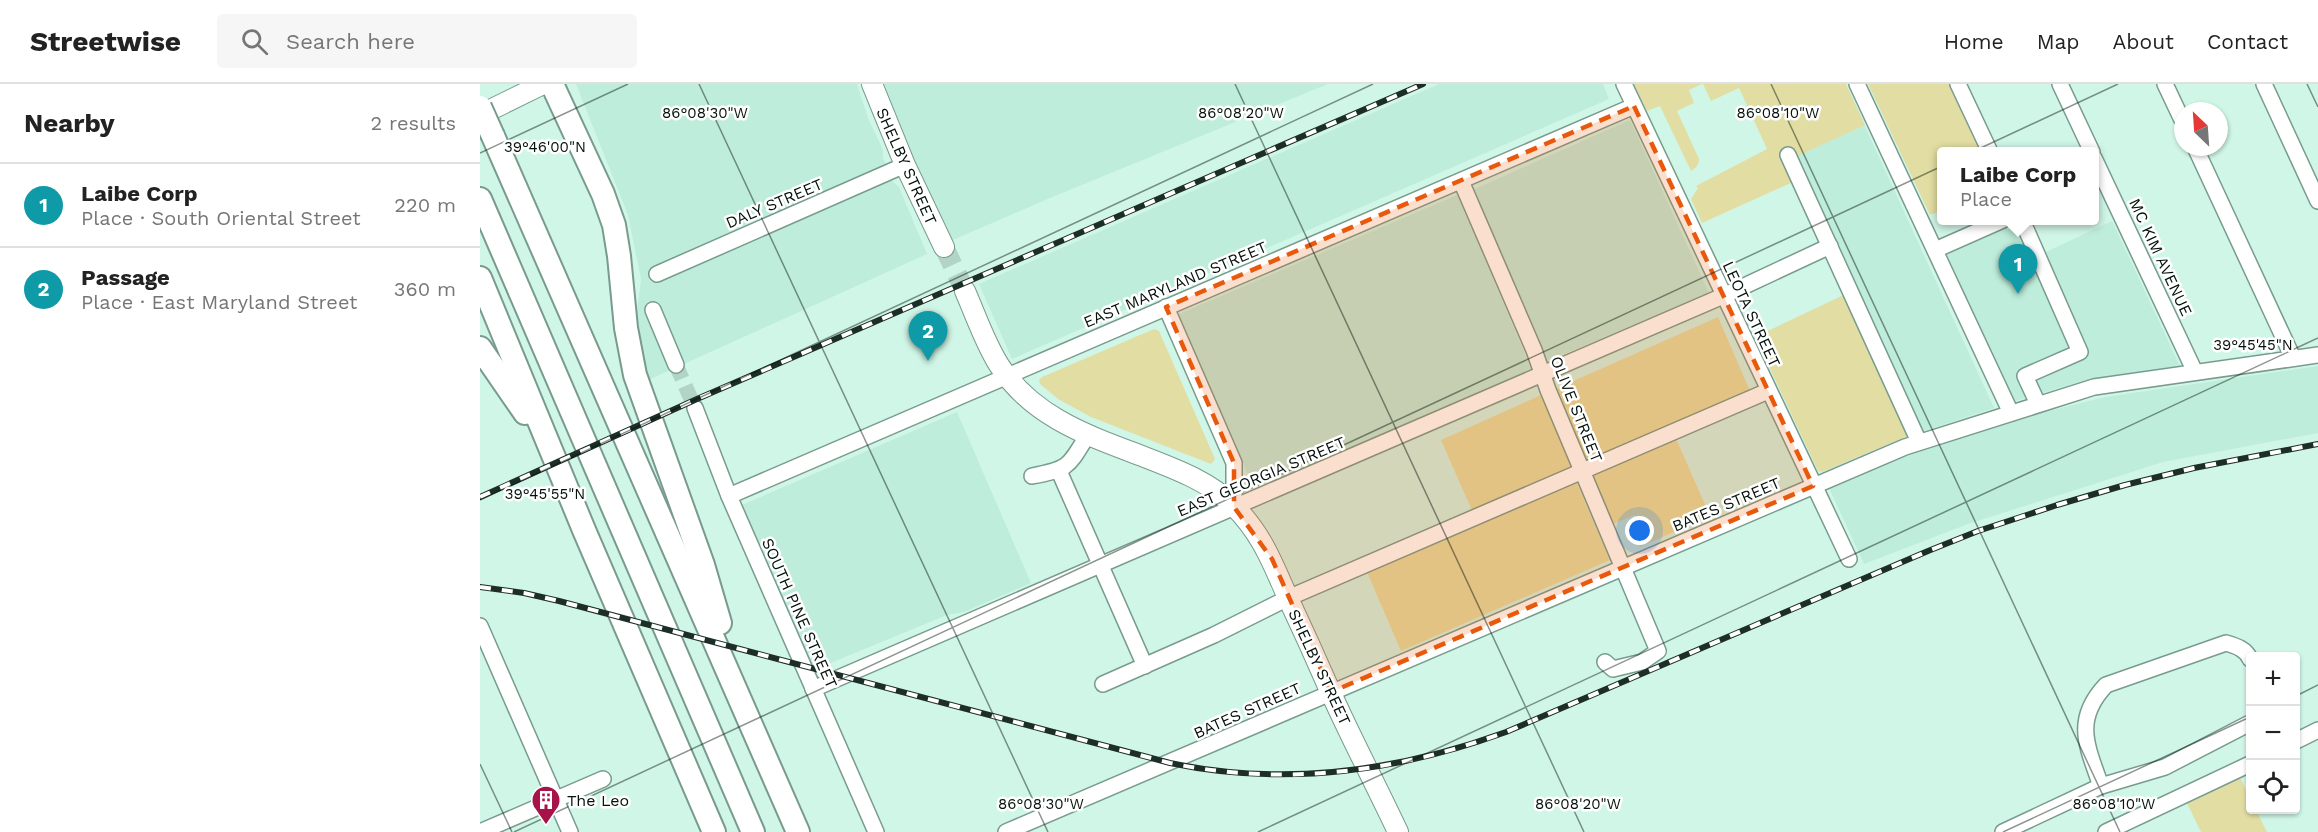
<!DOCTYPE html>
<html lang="en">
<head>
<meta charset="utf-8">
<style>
  body { margin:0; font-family:"Work Sans",sans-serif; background:#f6f6f6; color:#222 }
  .controls { position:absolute; right:18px; bottom:18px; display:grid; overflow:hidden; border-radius:6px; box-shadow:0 2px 4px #0004 }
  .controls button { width:54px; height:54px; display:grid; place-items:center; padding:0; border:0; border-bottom:2px solid #e0e0e0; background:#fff; color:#222; font:30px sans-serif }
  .compass { position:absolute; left:1694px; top:18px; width:54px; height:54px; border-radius:50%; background:#fff; box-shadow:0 2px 4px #0004; rotate:335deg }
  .you { position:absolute; left:1160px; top:447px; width:21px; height:21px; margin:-15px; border:4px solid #fff; border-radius:50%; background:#1a73e8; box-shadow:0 0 0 9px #1a73e833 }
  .badge { display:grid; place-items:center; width:39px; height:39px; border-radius:50%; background:#db2777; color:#fff; font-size:20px; font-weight:700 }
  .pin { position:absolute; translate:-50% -50px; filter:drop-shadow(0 2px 3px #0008) }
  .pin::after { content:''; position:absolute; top:32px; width:21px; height:18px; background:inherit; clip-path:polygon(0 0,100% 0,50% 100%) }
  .popup { position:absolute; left:1457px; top:63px; width:162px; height:78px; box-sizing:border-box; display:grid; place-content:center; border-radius:6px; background:#fff; filter:drop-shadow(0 2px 4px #0005); font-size:20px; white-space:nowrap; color:#767676 }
  .popup b { font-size:22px; color:#222 }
  .popup::after { content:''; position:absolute; left:50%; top:100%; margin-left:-12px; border:12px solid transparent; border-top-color:#fff }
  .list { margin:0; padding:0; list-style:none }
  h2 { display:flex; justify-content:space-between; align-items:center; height:78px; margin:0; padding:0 24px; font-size:26px }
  h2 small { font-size:20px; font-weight:400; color:#767676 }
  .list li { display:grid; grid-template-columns:39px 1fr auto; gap:18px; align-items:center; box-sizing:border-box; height:84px; padding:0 24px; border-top:2px solid #e0e0e0 }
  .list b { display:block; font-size:22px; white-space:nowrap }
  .list p { margin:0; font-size:20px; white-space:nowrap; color:#767676 }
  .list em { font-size:20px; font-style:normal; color:#767676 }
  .icon { flex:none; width:33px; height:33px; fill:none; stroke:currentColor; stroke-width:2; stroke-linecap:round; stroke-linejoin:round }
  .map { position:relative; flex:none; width:1838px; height:748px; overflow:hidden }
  header { display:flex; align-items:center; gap:36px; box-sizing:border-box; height:84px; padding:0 30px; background:#fff; border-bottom:2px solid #e0e0e0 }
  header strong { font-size:28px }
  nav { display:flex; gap:33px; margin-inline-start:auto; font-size:21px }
  .search { width:420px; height:54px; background:#f6f6f6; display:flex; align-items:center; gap:15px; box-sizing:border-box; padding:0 21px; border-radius:6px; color:#767676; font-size:22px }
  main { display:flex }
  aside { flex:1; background:#fff }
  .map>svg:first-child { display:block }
  .built { fill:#beeddb }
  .green { fill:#e2dea3 }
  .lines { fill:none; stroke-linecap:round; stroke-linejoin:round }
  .minor-tunnel { stroke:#b1d4c6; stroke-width:15; stroke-dasharray:15 8; stroke-linecap:butt }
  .major-tunnel { stroke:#b1d4c6; stroke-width:20; stroke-dasharray:20 10; stroke-linecap:butt }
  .minor-casing { stroke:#789b8e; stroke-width:18 }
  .major-casing { stroke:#789b8e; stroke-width:22 }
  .highway-casing { stroke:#789b8e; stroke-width:26 }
  .minor { stroke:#fff; stroke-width:15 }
  .major { stroke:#fff; stroke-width:20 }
  .highway { stroke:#fff; stroke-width:22 }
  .rail-casing { stroke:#1d2d27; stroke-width:6 }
  .rail { stroke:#fff; stroke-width:4; stroke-dasharray:11; stroke-linecap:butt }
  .highway-bridge-casing { stroke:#789b8e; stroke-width:26; stroke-linecap:butt }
  .highway-bridge { stroke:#fff; stroke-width:22 }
  .marked { fill:#e8590c; fill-opacity:0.2; stroke:#e8590c; stroke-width:4.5; stroke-dasharray:12 8; stroke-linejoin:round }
  .ticks { fill:none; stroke:#04110c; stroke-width:1.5; stroke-opacity:0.45 }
  .labels { text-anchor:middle; stroke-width:5; stroke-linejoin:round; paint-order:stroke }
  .street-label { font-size:16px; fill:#04110c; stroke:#fff }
  .poi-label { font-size:16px; fill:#04110c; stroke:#fff; text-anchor:start }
  .ticks-label { font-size:15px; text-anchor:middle; fill:#04110c; stroke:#fff; stroke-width:5; stroke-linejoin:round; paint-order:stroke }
</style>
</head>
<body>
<header>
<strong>Streetwise</strong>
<div class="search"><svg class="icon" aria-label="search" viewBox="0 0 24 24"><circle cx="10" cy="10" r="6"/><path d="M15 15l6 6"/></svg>Search here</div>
<nav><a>Home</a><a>Map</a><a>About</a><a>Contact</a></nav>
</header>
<main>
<aside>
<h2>Nearby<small>2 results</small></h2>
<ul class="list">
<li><span class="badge" style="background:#0f9aa8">1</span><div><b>Laibe Corp</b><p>Place · South Oriental Street</p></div><em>220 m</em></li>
<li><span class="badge" style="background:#0f9aa8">2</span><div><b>Passage</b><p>Place · East Maryland Street</p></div><em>360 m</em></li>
</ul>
</aside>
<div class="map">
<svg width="1838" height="748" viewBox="0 0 1838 748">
  <rect width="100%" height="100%" fill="#d0f6e7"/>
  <g class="built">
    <polygon points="96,0 377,0 388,34 403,66 403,74 413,98 419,103 447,170 164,298 156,236 161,195 148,131"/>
    <polygon points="401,0 848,0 570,114 473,156 438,90"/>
    <polygon points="959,0 1123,0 1129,15 532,275 499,200"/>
    <polygon points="1150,36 1229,209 1065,278 990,107"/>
    <polygon points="1382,36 1514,324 1435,350 1308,71"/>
    <polygon points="977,111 1052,286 774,405 699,230"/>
    <polygon points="1632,137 1700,282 1602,297 1532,318 1466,168 1519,143 1539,147 1553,174"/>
    <polygon points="1838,282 1838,349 1683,378 1488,440 1384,480 1349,404 1432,370 1553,331 1625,313"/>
    <polygon points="477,328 551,499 484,528 467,531 331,587 262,421"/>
  </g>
  <g class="green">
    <path d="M1154,0H1222L1209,6L1214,19L1197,27L1219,75C1219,81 1216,84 1211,87L1180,22L1167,27Z"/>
    <polygon points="1223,0 1366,0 1385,41 1315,73 1324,93 1222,139 1211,115 1218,104 1216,102 1287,65 1259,4 1231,17"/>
    <polygon points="1388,0 1472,0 1503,67 1462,68 1461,127 1450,131"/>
    <polygon points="1370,208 1435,349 1342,388 1338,387 1275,253"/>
    <polygon points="1238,233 1270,307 1106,379 1073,306"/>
    <polygon points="674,245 679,247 735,375 731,380 611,333 578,315 560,300 559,296 562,293"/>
    <polygon points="1061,311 1094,384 993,429 961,356"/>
    <polygon points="1194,350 1230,432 1160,463 1155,451 1162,447 1155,431 1133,440 1110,387"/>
    <polygon points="1095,395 1130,476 921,567 886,486"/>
    <polygon points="1759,691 1770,715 1770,726 1776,726 1787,748 1721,748 1706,717"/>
  </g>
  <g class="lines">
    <polyline class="minor-tunnel" points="196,281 215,324"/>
    <polyline class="major-tunnel" points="464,163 485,207"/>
    <g class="minor-casing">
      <g id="minor">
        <polyline points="1144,0 1369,475"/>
        <polyline points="1377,0 1531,329"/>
        <polyline points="1478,0 1510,68"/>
        <polyline points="1580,0 1612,68"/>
        <polyline points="1685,0 1703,38"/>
        <polyline points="1784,0 1838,117"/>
        <polyline points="1715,63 1813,274"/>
        <polyline points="1308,71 1439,358"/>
        <polyline points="1614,74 1715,288"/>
        <polyline points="981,97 1054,266 1068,306 1178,567 1162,578 1133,585 1125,578"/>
        <polyline points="1542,136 1600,268 1545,292 1558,320"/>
        <polyline points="1455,166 1523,136"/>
        <polyline points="177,190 425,81"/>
        <polyline points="686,223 754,379 754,423"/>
        <polyline points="173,226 196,281"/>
        <polyline points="215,324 249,412 396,748"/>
        <polyline points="579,387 665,582"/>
        <path d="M552,392C589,385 588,383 607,352"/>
        <polyline points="249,412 1154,22"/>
        <polyline points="0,542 90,748"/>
        <polyline points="623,600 734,551 808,514 1288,307"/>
        <polyline points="333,605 1243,212 1350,162"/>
        <polyline points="1816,657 1838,646"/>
        <path d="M1621,702C1607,662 1593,636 1626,601L1746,559C1756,562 1766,565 1770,575"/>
        <polyline points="0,748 123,695"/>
        <polyline points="526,748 1425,363 1614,303 1838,271"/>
        <polyline points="1523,748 1621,702 1685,683 1770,639"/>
        <polyline points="1626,748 1770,680"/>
      </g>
    </g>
    <g class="major-casing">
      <g id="major">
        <polyline points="392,0 425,81 464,163"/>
        <polyline points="0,31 63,0"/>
        <path d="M485,207C496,232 505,259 519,281C552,333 609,352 662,372C695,385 727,396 753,421C782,450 792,478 808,514C823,546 837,577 851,609C872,656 896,701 918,748"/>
      </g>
    </g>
    <g class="highway-casing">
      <g id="highway">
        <polyline points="72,0 123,110 134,141 139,172 146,244 155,291 223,481 240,539"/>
        <polyline points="13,52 318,748"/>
        <polyline points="0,115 273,748"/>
        <polyline points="0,194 104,446 234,748"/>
        <polyline points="0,264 45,329"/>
      </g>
    </g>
    <use href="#minor" class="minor"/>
    <use href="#major" class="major"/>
    <use href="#highway" class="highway"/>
    <g class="rail-casing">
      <g id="rail">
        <polyline points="0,413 217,315 943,0"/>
        <path d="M0,503L44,509L79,517L690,679C805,703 916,688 1026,648L1448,467L1498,447L1577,421L1645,401L1714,384L1838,360"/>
      </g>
    </g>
    <use href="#rail" class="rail"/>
    <g class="highway-bridge-casing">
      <polyline id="highway-bridge" points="0,23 13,52"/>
    </g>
    <use href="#highway-bridge" class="highway-bridge"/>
  </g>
  <path class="marked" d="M1154,22L1333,402L851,608L792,475L754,423V379L686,223Z"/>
  <path class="ticks" d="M219,0L568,748M755,0L1104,748M1291,0L1640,748M1827,0L1838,23M0,69L148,0M0,416L893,0M1816,612L1838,601M0,680L32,748M34,748L1638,0M778,748L1838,254M1523,748L1770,633"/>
  <defs>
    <g id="building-pin" transform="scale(1.5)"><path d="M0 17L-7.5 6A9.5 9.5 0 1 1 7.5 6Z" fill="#a71248" stroke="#fff"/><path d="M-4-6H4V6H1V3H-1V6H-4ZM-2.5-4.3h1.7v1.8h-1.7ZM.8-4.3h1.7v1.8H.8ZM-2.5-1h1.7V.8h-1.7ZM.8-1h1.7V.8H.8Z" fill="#fff"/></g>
  </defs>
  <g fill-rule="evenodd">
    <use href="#building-pin" x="66" y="716"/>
  </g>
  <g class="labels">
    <g class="street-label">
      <text transform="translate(427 82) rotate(66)" y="6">SHELBY STREET</text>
      <text transform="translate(294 119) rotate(-23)" y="6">DALY STREET</text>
      <text transform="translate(1681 173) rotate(65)" y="6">MC KIM AVENUE</text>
      <text transform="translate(695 200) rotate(-23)" y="6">EAST MARYLAND STREET</text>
      <text transform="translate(1272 230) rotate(65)" y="6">LEOTA STREET</text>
      <text transform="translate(1097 325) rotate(68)" y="6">OLIVE STREET</text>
      <text transform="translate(781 392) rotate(-23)" y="6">EAST GEORGIA STREET</text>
      <text transform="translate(1246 420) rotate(-23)" y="6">BATES STREET</text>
      <text transform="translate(320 529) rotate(66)" y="6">SOUTH PINE STREET</text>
      <text transform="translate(840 583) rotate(65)" y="6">SHELBY STREET</text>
      <text transform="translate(767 626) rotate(-24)" y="6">BATES STREET</text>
    </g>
    <g class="poi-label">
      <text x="87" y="722">The Leo</text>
    </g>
  </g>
  <g class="ticks-label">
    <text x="225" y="34">86°08'30"W</text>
    <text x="761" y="34">86°08'20"W</text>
    <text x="1298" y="34">86°08'10"W</text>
    <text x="65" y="68">39°46'00"N</text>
    <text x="1773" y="266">39°45'45"N</text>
    <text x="65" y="415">39°45'55"N</text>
    <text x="561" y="725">86°08'30"W</text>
    <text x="1098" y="725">86°08'20"W</text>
    <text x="1634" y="725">86°08'10"W</text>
  </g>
</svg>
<div class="controls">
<button>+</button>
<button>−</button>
<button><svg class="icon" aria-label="locate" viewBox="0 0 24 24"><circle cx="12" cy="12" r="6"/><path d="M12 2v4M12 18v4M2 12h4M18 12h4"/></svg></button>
</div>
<svg class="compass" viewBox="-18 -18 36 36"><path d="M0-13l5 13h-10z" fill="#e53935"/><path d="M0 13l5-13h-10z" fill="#767676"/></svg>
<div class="you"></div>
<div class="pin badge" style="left:1538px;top:210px;background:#0f9aa8">1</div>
<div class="popup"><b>Laibe Corp</b>Place</div>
<div class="pin badge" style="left:448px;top:277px;background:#0f9aa8">2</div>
</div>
</main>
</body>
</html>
